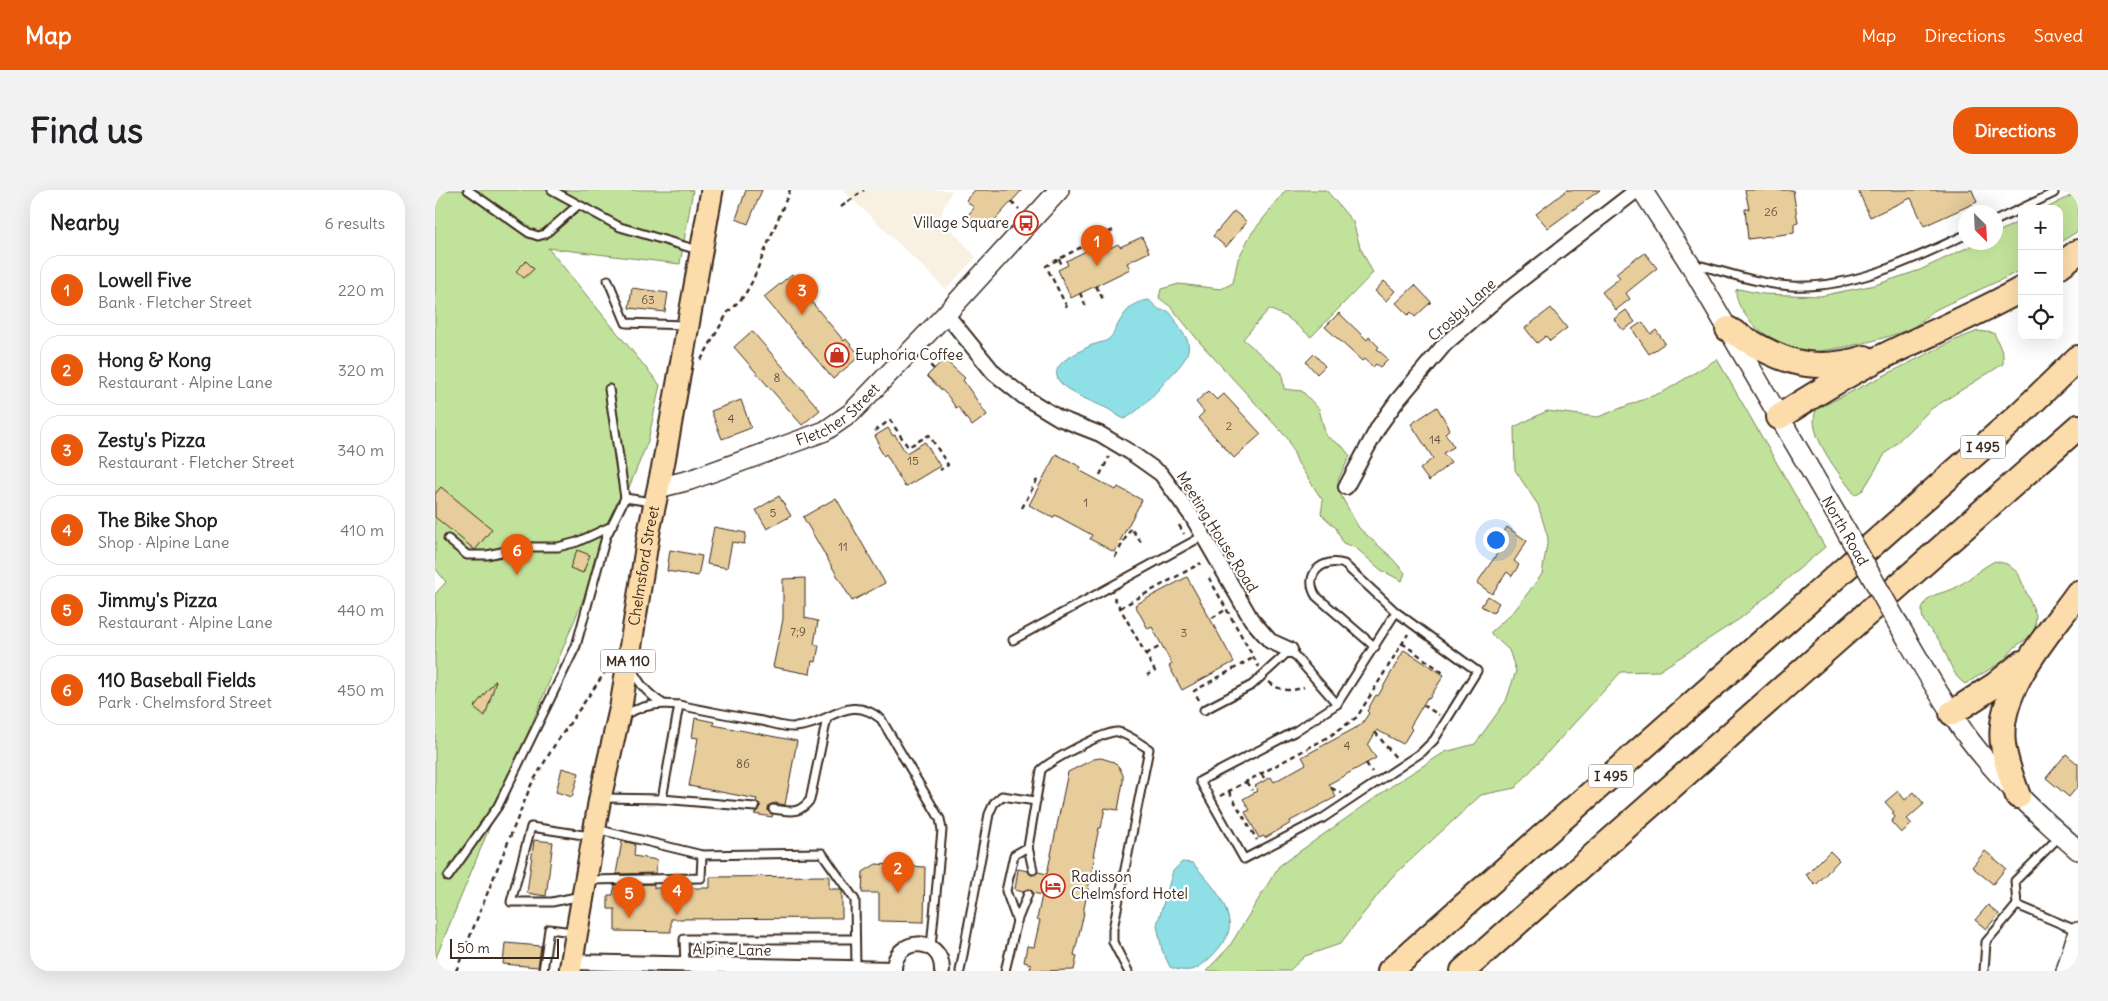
<!DOCTYPE html>
<html lang="en">
<head>
<meta charset="utf-8">
<style>
  body { margin:0; font-family:Delius,sans-serif; background:#f2f2f2; color:#202124 }
  .controls { position:absolute; right:15px; top:15px; display:grid; overflow:hidden; border-radius:10px; box-shadow:0 5px 20px #0002 }
  .controls button { width:45px; height:45px; display:grid; place-items:center; padding:0; border:0; border-bottom:1px solid #e0e0e0; background:#fff; color:#202124; font:25px sans-serif }
  .compass { position:absolute; left:1523px; top:15px; width:45px; height:45px; border-radius:50%; background:#fff; box-shadow:0 5px 20px #0002; rotate:156deg }
  .scale { position:absolute; left:15px; bottom:12px; width:109px; box-sizing:border-box; padding-left:5px; border:2px solid #3b2a1e; border-top:0; font-size:14px; line-height:18px; white-space:nowrap; color:#3b2a1e; -webkit-text-stroke:4px #fff; paint-order:stroke }
  .you { position:absolute; left:1060px; top:349px; width:18px; height:18px; margin:-12px; border:4px solid #fff; border-radius:50%; background:#1a73e8; box-shadow:0 0 0 8px #1a73e833 }
  .badge { display:grid; place-items:center; width:32px; height:32px; border-radius:50%; background:#ea580c; color:#fff; font-size:16px; font-weight:700 }
  .pin { position:absolute; translate:-50% -41px; filter:drop-shadow(0 1px 2px #0008) }
  .pin::after { content:''; position:absolute; top:26px; width:18px; height:15px; background:inherit; clip-path:polygon(0 0,100% 0,50% 100%) }
  .list { margin:0; padding:0; list-style:none }
  h2 { display:flex; justify-content:space-between; align-items:center; height:65px; margin:0; padding:0 20px; font-size:21px }
  h2 small { font-size:16px; font-weight:400; color:#757577 }
  .list li { display:grid; grid-template-columns:32px 1fr auto; gap:15px; align-items:center; box-sizing:border-box; height:70px; margin:0 10px 10px; padding:0 10px; border:1px solid #e0e0e0; border-radius:20px }
  .list b { display:block; font-size:19px; white-space:nowrap }
  .list p { margin:0; font-size:16px; white-space:nowrap; color:#757577 }
  .list em { font-size:16px; font-style:normal; color:#757577 }
  .icon { flex:none; width:28px; height:28px; fill:none; stroke:currentColor; stroke-width:2; stroke-linecap:round; stroke-linejoin:round }
  .map { position:relative; flex:none; width:1643px; height:781px; overflow:hidden; border-radius:20px }
  header { display:flex; align-items:center; gap:30px; box-sizing:border-box; height:70px; padding:0 25px; background:#ea580c; color:#fff }
  header strong { font-size:24px }
  nav { display:flex; gap:28px; margin-inline-start:auto; font-size:18px }
  .intro { display:flex; align-items:center; justify-content:space-between; box-sizing:border-box; height:120px; padding:0 30px }
  h1 { margin:0; font-size:35px }
  .button { padding:12px 22px; border-radius:20px; background:#ea580c; color:#fff; font-size:18px; font-weight:700 }
  main { display:flex; gap:30px; padding:0 30px }
  aside { flex:1; background:#fff; border-radius:20px; box-shadow:0 5px 20px #0002 }
  .map>svg:first-child { display:block }
  .built { fill:#f8f0e1 }
  .green { fill:#c1e29b; stroke:#7e865c }
  .water { fill:#8fe0e6; stroke:#6d9796 }
  .building { fill:#e7cc9c; stroke:#3b2a1e }
  .lines { fill:none; stroke-linecap:round; stroke-linejoin:round }
  .lane-casing { stroke:#3b2a1e; stroke-width:11 }
  .street-casing { stroke:#3b2a1e; stroke-width:18 }
  .secondary-casing { stroke:#3b2a1e; stroke-width:22 }
  .primary-casing { stroke:#3b2a1e; stroke-width:25 }
  .highway-casing { stroke:#3b2a1e; stroke-width:28 }
  .path { stroke:#3b2a1e; stroke-width:2.5; stroke-dasharray:5 4; stroke-linecap:butt }
  .lane { stroke:#fff; stroke-width:7 }
  .street { stroke:#fff; stroke-width:14 }
  .secondary { stroke:#fff; stroke-width:19 }
  .primary { stroke:#fddcac; stroke-width:21 }
  .highway { stroke:#fddcac; stroke-width:24 }
  .secondary-bridge-casing { stroke:#3b2a1e; stroke-width:22; stroke-linecap:butt }
  .secondary-bridge { stroke:#fff; stroke-width:19 }
  .labels { text-anchor:middle; stroke-width:4.5; stroke-linejoin:round; paint-order:stroke }
  .number-label { font-size:12px; fill:#66523e }
  .shield { fill:#fff; stroke:#766a62; stroke-width:1 }
  .shield-label { font-size:14px; font-weight:bold; fill:#3b2a1e }
  .poi-label { font-size:15px; fill:#3b2a1e; stroke:#fff; text-anchor:start }
  .street-label { font-size:15px; fill:#3b2a1e; stroke:#fff }
</style>
</head>
<body>
<header>
<strong>Map</strong>
<nav><a>Map</a><a>Directions</a><a>Saved</a></nav>
</header>
<div class="intro"><h1>Find us</h1><a class="button">Directions</a></div>
<main>
<aside>
<h2>Nearby<small>6 results</small></h2>
<ul class="list">
<li><span class="badge">1</span><div><b>Lowell Five</b><p>Bank · Fletcher Street</p></div><em>220 m</em></li>
<li><span class="badge">2</span><div><b>Hong &amp; Kong</b><p>Restaurant · Alpine Lane</p></div><em>320 m</em></li>
<li><span class="badge">3</span><div><b>Zesty's Pizza</b><p>Restaurant · Fletcher Street</p></div><em>340 m</em></li>
<li><span class="badge">4</span><div><b>The Bike Shop</b><p>Shop · Alpine Lane</p></div><em>410 m</em></li>
<li><span class="badge">5</span><div><b>Jimmy's Pizza</b><p>Restaurant · Alpine Lane</p></div><em>440 m</em></li>
<li><span class="badge">6</span><div><b>110 Baseball Fields</b><p>Park · Chelmsford Street</p></div><em>450 m</em></li>
</ul>
</aside>
<div class="map">
<svg width="1643" height="781" viewBox="0 0 1643 781">
  <rect width="100%" height="100%" fill="#fff"/>
  <filter id="ink" filterUnits="userSpaceOnUse"><feTurbulence type="fractalNoise" baseFrequency=".02" numOctaves="2"/><feDisplacementMap in="SourceGraphic" scale="10" xChannelSelector="R" yChannelSelector="G"/><feConvolveMatrix kernelMatrix="1 2 1 2 8 2 1 2 1" color-interpolation-filters="sRGB"/></filter>
  <g filter="url(#ink)">
    <polygon class="built" points="408,0 517,0 505,27 541,67 511,99"/>
    <g class="green">
      <polygon points="0,0 258,0 245,74 113,58 225,195 213,251 0,770 0,404 11,392 0,378"/>
      <polygon points="851,0 891,0 918,32 925,57 938,83 876,147 852,127 834,119 808,149 847,183 849,199 867,201 884,219 891,246 908,257 915,266 903,290 904,302 924,338 954,365 970,383 967,391 946,380 921,358 908,353 901,338 886,324 888,311 863,273 853,249 767,155 736,117 724,108 726,99 744,94 786,99 798,93 803,69 816,44"/>
      <polygon points="1643,2 1643,41 1624,53 1624,19 1610,19"/>
      <path d="M1587,30V79C1560,94 1531,105 1504,118C1494,123 1490,128 1483,134C1467,146 1400,161 1379,161C1360,160 1338,151 1323,139C1313,130 1300,114 1301,100L1304,99L1327,104L1385,106L1440,95L1485,80L1542,53L1560,52L1561,43Z"/>
      <path d="M1543,141L1559,143L1568,164V174L1496,219L1450,264L1428,300L1420,305C1407,287 1368,241 1382,219L1518,151Z"/>
      <polygon points="1282,169 1390,357 1306,428 1224,481 1186,482 1080,598 1046,605 956,688 905,754 870,766 854,781 771,781 794,757 844,676 961,593 1010,562 1040,554 1071,511 1081,481 1074,460 1055,443 1080,420 1107,384 1113,348 1103,315 1080,280 1079,237 1112,221 1163,227 1230,201"/>
      <path d="M1560,371L1572,374L1583,383L1601,425L1600,439L1596,446L1581,456L1567,472L1530,494C1516,485 1514,467 1505,452C1500,443 1487,435 1487,423C1486,418 1491,410 1496,407C1502,403 1511,402 1518,399C1533,391 1544,379 1560,371Z"/>
    </g>
    <g class="water">
      <path d="M714,110C718,113 722,119 726,120C730,121 733,119 736,124C741,129 743,137 748,143C764,162 741,179 729,193C720,204 701,224 689,229C682,226 677,220 669,217C655,210 601,193 630,170C638,165 648,159 657,155C663,153 671,152 675,148C678,145 679,141 681,138C689,123 696,112 714,110Z"/>
      <path d="M747,672L758,673C771,689 789,706 793,727C794,730 795,736 794,739C793,752 769,777 757,780C748,781 742,780 735,777L727,760L722,735L738,681Z"/>
    </g>
    <g class="building">
      <polygon points="311,0 327,0 313,34 301,29"/>
      <polygon points="540,0 587,0 557,33 553,30 546,37 533,25 539,18 531,10"/>
      <polygon points="1132,0 1165,0 1113,38 1101,24"/>
      <polygon points="1310,0 1358,0 1363,33 1359,34 1359,43 1313,49 1310,19 1314,19"/>
      <polygon points="1423,0 1537,0 1542,12 1489,36 1476,8 1435,27"/>
      <polygon points="799,21 812,32 791,57 778,46"/>
      <polygon points="707,47 714,62 692,73 695,79 636,108 623,80 633,75 631,71 669,52 673,59 683,54 685,57"/>
      <polygon points="1210,63 1222,78 1191,103 1195,109 1181,120 1167,102 1185,88 1181,83 1202,67 1203,68"/>
      <polygon points="91,71 99,79 89,88 81,81"/>
      <polygon points="357,84 371,101 369,103 409,151 411,149 425,166 398,189 329,107"/>
      <polygon points="949,91 960,101 951,111 940,101"/>
      <polygon points="980,95 996,112 980,127 976,122 973,125 961,113"/>
      <polygon points="197,98 233,103 230,122 194,118"/>
      <polygon points="1116,118 1132,138 1115,151 1111,146 1102,153 1090,138"/>
      <polygon points="1191,120 1200,132 1188,140 1179,129"/>
      <polygon points="904,123 932,150 934,147 944,157 942,159 953,169 945,177 941,174 938,177 929,169 927,171 890,137"/>
      <polygon points="1207,132 1216,144 1221,140 1230,153 1214,164 1197,139"/>
      <polygon points="317,141 385,220 367,235 299,157"/>
      <polygon points="879,164 890,176 882,184 871,172"/>
      <polygon points="509,169 530,188 528,190 552,225 537,236 523,217 521,218 513,206 492,186"/>
      <polygon points="773,201 782,210 789,204 826,244 799,268 763,228 769,222 761,212"/>
      <polygon points="306,210 316,238 287,249 276,221"/>
      <polygon points="1002,217 1015,239 1010,243 1019,257 1008,263 1016,272 994,291 985,279 998,268 976,234"/>
      <polygon points="453,238 458,246 460,245 471,263 490,252 505,276 470,297 451,264 449,266 443,256 445,255 440,246"/>
      <polygon points="621,264 646,277 644,280 681,300 683,297 707,310 679,362 655,349 657,345 620,325 618,328 594,315"/>
      <polygon points="6,297 57,339 40,360 0,327 0,304"/>
      <polygon points="344,306 356,326 332,339 321,320"/>
      <polygon points="401,308 450,393 417,411 368,327"/>
      <polygon points="279,337 311,343 309,354 297,352 292,378 272,374"/>
      <polygon points="1072,337 1092,351 1079,371 1084,375 1077,386 1072,382 1057,404 1042,393 1064,361 1059,357"/>
      <polygon points="142,360 155,365 148,383 135,378"/>
      <polygon points="235,360 267,366 263,386 232,381"/>
      <polygon points="752,387 799,472 747,500 734,476 737,474 717,437 713,439 700,415"/>
      <polygon points="370,388 370,428 383,431 379,454 384,455 381,472 377,471 375,484 338,477 348,429 348,389"/>
      <polygon points="1053,406 1064,413 1058,423 1046,416"/>
      <polygon points="969,460 1009,485 994,509 992,508 975,537 977,539 968,554 942,540 933,555 941,568 894,594 901,607 855,631 856,633 830,648 829,646 824,648 810,622 815,620 808,609 822,601 820,596 836,587 839,592 871,574 867,567 926,535 934,523 932,521 941,505 943,506"/>
      <polygon points="60,491 61,491 50,526 39,517"/>
      <polygon points="260,528 279,532 278,535 362,551 350,615 340,613 334,615 333,621 338,624 337,627 319,624 325,618 325,614 321,612 322,609 254,596 263,548 257,547"/>
      <polygon points="1631,564 1643,574 1643,596 1634,607 1611,588"/>
      <polygon points="666,568 679,572 684,577 688,585 688,592 683,620 670,618 666,638 664,638 658,666 660,666 648,723 649,723 639,765 642,766 639,780 595,781 596,774 589,772 592,756 599,757 605,730 602,729 607,705 598,703 595,699 588,702 580,700 583,679 593,681 597,685 603,682 612,684 633,582 659,569"/>
      <polygon points="127,578 144,583 137,607 121,602"/>
      <polygon points="1463,601 1470,610 1479,602 1489,614 1472,629 1477,634 1466,643 1456,632 1460,627 1457,623 1459,622 1450,612"/>
      <polygon points="99,650 118,652 111,706 92,703"/>
      <polygon points="187,651 200,654 199,666 222,670 221,683 181,684"/>
      <polygon points="1395,661 1404,670 1381,695 1371,685"/>
      <polygon points="1550,661 1571,678 1558,694 1537,677"/>
      <polygon points="441,674 490,677 489,732 444,731 444,703 427,703 428,682"/>
      <polygon points="394,686 394,699 406,699 407,701 407,728 236,729 236,742 180,741 180,719 173,719 173,705 178,705 180,695 219,694 219,698 275,698 275,687"/>
      <polygon points="1553,715 1564,724 1551,739 1540,730"/>
      <polygon points="70,753 106,756 103,777 68,774"/>
    </g>
    <g class="lines">
      <g class="lane-casing">
        <g id="lane">
          <polyline points="33,0 94,43 103,46 110,44 143,15"/>
          <polyline points="117,0 185,37 263,60"/>
          <polyline points="1560,31 1619,3"/>
          <path d="M1257,76H1267C1296,84 1326,94 1356,96C1417,99 1477,70 1530,45"/>
          <polyline points="173,90 191,133 250,135"/>
          <polyline points="174,199 190,308 217,312"/>
          <polyline points="13,349 32,365 52,365 90,357 123,357 142,352 177,336"/>
          <polyline points="578,450 768,346"/>
          <path d="M940,457L881,406C868,385 887,367 909,374L961,422L1042,481L999,550L987,562L888,628L809,669L765,591L859,542L902,514L961,422"/>
          <path d="M197,479C205,495 213,504 227,513"/>
          <polyline points="769,520 817,495 855,460 902,514"/>
          <path d="M189,525C208,515 223,513 244,515"/>
          <polyline points="168,608 227,609 320,617"/>
          <path d="M227,609L244,515C271,521 299,526 327,531C337,533 350,538 361,537C394,535 413,502 446,529L505,629L507,640L496,757"/>
          <path d="M338,619C356,621 363,625 375,610L392,528"/>
          <polyline points="161,639 267,665 387,663 420,710 421,779"/>
          <polyline points="593,657 598,680"/>
          <polyline points="13,687 63,616 141,456 171,347 190,308"/>
          <polyline points="153,690 266,688 267,665"/>
          <polyline points="146,706 117,712 76,712 96,637 155,646"/>
          <polyline points="1582,715 1580,691 1624,647"/>
          <path d="M582,731L571,701L579,665L593,657L606,580C615,571 671,540 683,542C693,544 705,554 714,559L678,739V752L693,781"/>
          <polyline points="250,775 249,749 420,749"/>
          <polyline points="108,781 114,739 138,742"/>
          <polyline points="525,781 554,624 559,613 567,606 601,611"/>
          <polyline points="570,781 582,731 593,704"/>
          <polyline points="1549,781 1551,752 1582,715 1643,741"/>
        </g>
      </g>
      <g class="street-casing">
        <g id="street">
          <polyline points="511,124 559,183 589,207 624,228 665,244 695,262 726,284 758,328 816,429 835,451 855,460"/>
          <polyline points="911,297 944,236 962,211 1010,154 1070,102 1202,0"/>
          <polyline points="135,772 459,779"/>
          <path d="M459,781C458,746 508,745 507,781"/>
        </g>
      </g>
      <g class="secondary-casing">
        <g id="secondary">
          <polyline points="1207,0 1256,76 1411,341"/>
          <path id="s1" d="M223,298L255,290L360,252L390,241L416,223L511,124L624,0"/>
          <path d="M1462,432C1485,471 1507,512 1534,549C1565,590 1604,626 1643,660"/>
          <polyline points="1631,781 1643,742"/>
        </g>
      </g>
      <g class="primary-casing">
        <g id="primary">
          <path id="s2" d="M135,781L165,608L186,516L214,341L229,271L277,0"/>
        </g>
      </g>
      <g class="highway-casing">
        <g id="highway">
          <polyline points="1624,76 1643,62"/>
          <path d="M1293,139C1342,168 1371,186 1430,168"/>
          <path d="M1344,227C1375,207 1406,188 1439,171C1488,146 1539,126 1587,99"/>
          <polyline points="1517,523 1560,495 1587,473"/>
          <path d="M1583,606C1577,589 1570,572 1568,554C1561,500 1614,444 1643,403"/>
          <polyline points="955,781 1584,225 1643,168"/>
          <polyline points="1028,781 1643,237"/>
        </g>
      </g>
      <g class="path">
        <polyline points="576,12 584,19"/>
        <polyline points="406,17 429,0"/>
        <polyline points="624,69 628,77"/>
        <polyline points="661,96 668,109"/>
        <polyline points="645,103 651,117"/>
        <polyline points="632,117 611,76 678,40"/>
        <polyline points="489,169 499,179"/>
        <polyline points="266,170 293,122 309,106 317,92 355,0"/>
        <polyline points="440,241 455,230 473,257 494,245 513,275 505,280"/>
        <polyline points="665,285 674,267"/>
        <polyline points="587,318 603,288"/>
        <polyline points="744,335 749,344"/>
        <polyline points="680,367 696,338 708,355"/>
        <polyline points="774,388 824,477"/>
        <polyline points="679,407 720,481 712,485"/>
        <polyline points="685,418 766,373"/>
        <polyline points="777,428 792,419"/>
        <polyline points="967,453 1010,484"/>
        <polyline points="711,464 726,456"/>
        <path d="M834,492C844,501 857,502 869,497"/>
        <polyline points="764,510 759,501 818,468"/>
        <polyline points="988,515 1004,525"/>
        <polyline points="940,542 961,568"/>
        <polyline points="931,573 937,582"/>
        <polyline points="826,584 830,589"/>
        <polyline points="811,592 817,600"/>
        <polyline points="896,598 907,603"/>
        <polyline points="794,602 822,650"/>
        <polyline points="785,606 895,546 922,527 973,444"/>
        <polyline points="21,781 96,595 119,556 173,478"/>
      </g>
      <use href="#lane" class="lane"/>
      <use href="#street" class="street"/>
      <use href="#secondary" class="secondary"/>
      <use href="#primary" class="primary"/>
      <use href="#highway" class="highway"/>
      <g class="secondary-bridge-casing">
        <polyline id="secondary-bridge" points="1411,341 1462,432"/>
      </g>
      <use href="#secondary-bridge" class="secondary-bridge"/>
    </g>
  </g>
  <defs>
    <g id="bus-ring" transform="scale(1.25)"><circle r="9.5" fill="#fff" stroke="#c8321e" stroke-width="1.5"/><path d="M-5-6H5V4H4V6H2V4H-2V6H-4V4H-5ZM-3.5-4V0h7V-4ZM-3.5 1.2v1.5H-2V1.2ZM2 1.2v1.5H3.5V1.2Z" fill="#c8321e"/></g>
    <g id="shop-ring" transform="scale(1.25)"><circle r="9.5" fill="#fff" stroke="#c8321e" stroke-width="1.5"/><path d="M-5-2.5h2.3a2.7 3.5 0 0 1 5.4 0H5L5.5 6h-11ZM-1.5-2.5h3a1.5 2.3 0 0 0-3 0Z" fill="#c8321e"/></g>
    <g id="hotel-ring" transform="scale(1.25)"><circle r="9.5" fill="#fff" stroke="#c8321e" stroke-width="1.5"/><path d="M-6-4.5h1.5V1H6V5H4.5V3h-9V5H-6ZM-4 0a1.8 1.8 0 1 1 3.6 0ZM.5 0V-2.5h3Q6-2.5 6 0Z" fill="#c8321e"/></g>
  </defs>
  <g fill-rule="evenodd">
    <use href="#bus-ring" x="591" y="33"/>
    <use href="#shop-ring" x="402" y="165"/>
    <use href="#hotel-ring" x="618" y="696"/>
  </g>
  <g class="labels">
    <g class="number-label">
      <text x="1336" y="26">26</text>
      <text x="213" y="114">63</text>
      <text x="342" y="192">8</text>
      <text x="296" y="233">4</text>
      <text x="794" y="240">2</text>
      <text x="1000" y="254">14</text>
      <text x="478" y="275">15</text>
      <text x="651" y="317">1</text>
      <text x="338" y="327">5</text>
      <text x="408" y="361">11</text>
      <text x="363" y="446">7;9</text>
      <text x="749" y="447">3</text>
      <text x="912" y="560">4</text>
      <text x="308" y="578">86</text>
    </g>
    <g class="shield">
      <rect x="1525.5" y="245.5" width="45" height="23" rx="4"/>
      <rect x="165.5" y="459.5" width="55" height="23" rx="4"/>
      <rect x="1153.5" y="574.5" width="45" height="23" rx="4"/>
    </g>
    <g class="shield-label">
      <text x="1548" y="262">I 495</text>
      <text x="193" y="476">MA 110</text>
      <text x="1176" y="591">I 495</text>
    </g>
    <g class="poi-label">
      <text x="574" y="38" text-anchor="end">Village Square</text>
      <text x="420" y="170">Euphoria Coffee</text>
      <text x="636" y="692">Radisson<tspan x="636" dy="17">Chelmsford Hotel</tspan></text>
    </g>
    <g class="street-label">
      <text transform="translate(1027 120) rotate(-42)" y="5">Crosby Lane</text>
      <text dy="5" stroke="none"><textPath href="#s1" startOffset="196">Fletcher Street</textPath></text>
      <text transform="translate(1410 341) rotate(60)" y="5">North Road</text>
      <text transform="translate(782 342) rotate(58)" y="5">Meeting House Road</text>
      <text dy="5" stroke="none"><textPath href="#s2" startOffset="412">Chelmsford Street</textPath></text>
      <text transform="translate(297 760) rotate(1)" y="5">Alpine Lane</text>
    </g>
  </g>
</svg>
<div class="controls">
<button>+</button>
<button>−</button>
<button><svg class="icon" aria-label="locate" viewBox="0 0 24 24"><circle cx="12" cy="12" r="6"/><path d="M12 2v4M12 18v4M2 12h4M18 12h4"/></svg></button>
</div>
<svg class="compass" viewBox="-18 -18 36 36"><path d="M0-13l5 13h-10z" fill="#e53935"/><path d="M0 13l5-13h-10z" fill="#757577"/></svg>
<div class="scale">50 m</div>
<div class="you"></div>
<div class="pin badge" style="left:662px;top:76px">1</div>
<div class="pin badge" style="left:463px;top:703px">2</div>
<div class="pin badge" style="left:367px;top:125px">3</div>
<div class="pin badge" style="left:242px;top:725px">4</div>
<div class="pin badge" style="left:194px;top:728px">5</div>
<div class="pin badge" style="left:82px;top:385px">6</div>
</div>
</main>
</body>
</html>
